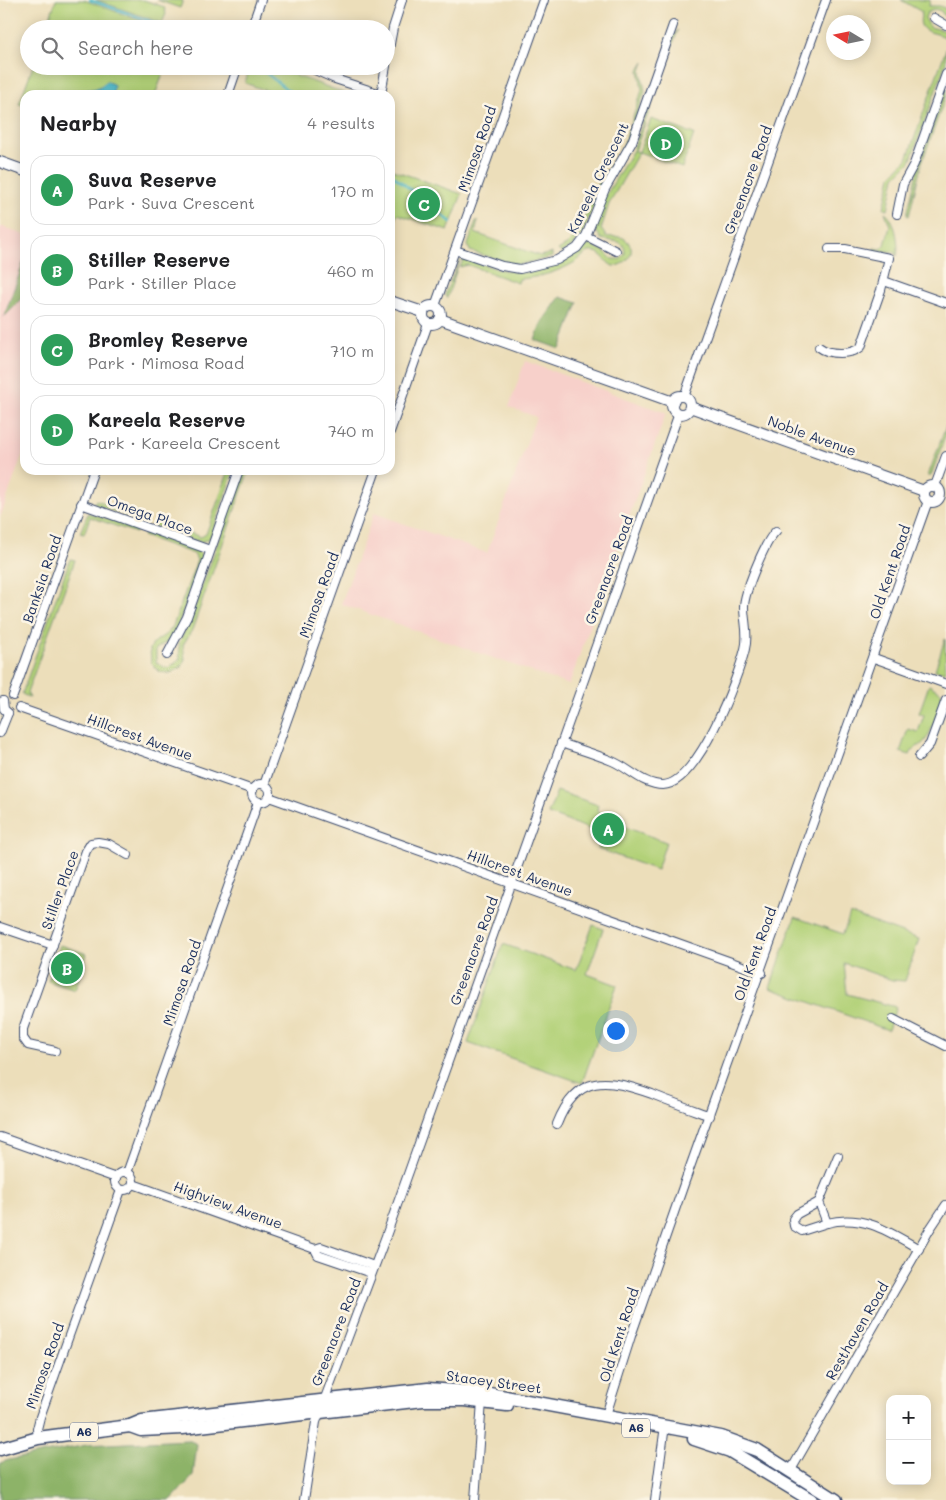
<!DOCTYPE html>
<html lang="en">
<head>
<meta charset="utf-8">
<style>
  body { margin:0; font-family:Mali,sans-serif; background:#f2f2f2; color:#202124 }
  .controls { position:absolute; right:15px; bottom:15px; display:grid; overflow:hidden; border-radius:10px; box-shadow:0 2px 12px #0003 }
  .controls button { width:45px; height:45px; display:grid; place-items:center; padding:0; border:0; border-bottom:1px solid #e0e0e0; background:#fff; color:#202124; font:25px sans-serif }
  .compass { position:absolute; left:826px; top:15px; width:45px; height:45px; border-radius:50%; background:#fff; box-shadow:0 2px 12px #0003; rotate:280deg }
  .you { position:absolute; left:615px; top:1030px; width:18px; height:18px; margin:-12px; border:4px solid #fff; border-radius:50%; background:#1a73e8; box-shadow:0 0 0 8px #1a73e833 }
  .badge { display:grid; place-items:center; width:32px; height:32px; border-radius:50%; background:#b45309; color:#fff; font-size:16px; font-weight:700 }
  .pin { position:absolute; translate:-50% -50%; border:2px solid #fff; box-shadow:0 1px 5px #0006 }
  .list { margin:0; padding:0; list-style:none }
  h2 { display:flex; justify-content:space-between; align-items:center; height:65px; margin:0; padding:0 20px; font-size:21px }
  h2 small { font-size:16px; font-weight:400; color:#757577 }
  .list li { display:grid; grid-template-columns:32px 1fr auto; gap:15px; align-items:center; box-sizing:border-box; height:70px; margin:0 10px 10px; padding:0 10px; border:1px solid #e0e0e0; border-radius:15px }
  .list b { display:block; font-size:19px; white-space:nowrap }
  .list p { margin:0; font-size:16px; white-space:nowrap; color:#757577 }
  .list em { font-size:16px; font-style:normal; color:#757577 }
  .icon { flex:none; width:28px; height:28px; fill:none; stroke:currentColor; stroke-width:2; stroke-linecap:round; stroke-linejoin:round }
  .map { position:relative; flex:none; width:946px; height:1500px; overflow:hidden }
  .search { position:absolute; background:#fff; box-shadow:0 2px 12px #0003; left:20px; top:20px; width:375px; height:55px; display:flex; align-items:center; gap:12px; box-sizing:border-box; padding:0 18px; border-radius:28px; color:#757577; font-size:19px }
  .panel { position:absolute; background:#fff; box-shadow:0 2px 12px #0003; left:20px; top:90px; width:375px; height:385px; border-radius:15px }
  .map>svg:first-child { display:block }
  .built { fill:#f7d0ca }
  .green { fill:#b2d178; stroke:#66806b }
  .forest { fill:#8db368; stroke:#547163 }
  .water { fill:#4ab6c7; stroke:#327292 }
  .lines { fill:none; stroke-linecap:round; stroke-linejoin:round }
  .stream { stroke:#4ab6c7; stroke-width:2.5 }
  .minor-casing { stroke:#3a496c; stroke-width:10 }
  .tertiary-casing { stroke:#3a496c; stroke-width:12 }
  .trunk-casing { stroke:#3a496c; stroke-width:15 }
  .minor { stroke:#fff; stroke-width:8 }
  .tertiary { stroke:#fff; stroke-width:10 }
  .trunk { stroke:#fff; stroke-width:12 }
  .labels { text-anchor:middle; stroke-width:5; stroke-linejoin:round; paint-order:stroke }
  .shield { fill:#fcf5e5; stroke:#5e6a86; stroke-width:1 }
  .shield-label { font-size:12px; font-weight:bold; fill:#1b2f5e }
  .street-label { font-size:14px; fill:#1b2f5e; stroke:#fcf5e5 }
</style>
</head>
<body>
<div class="map">
<svg width="946" height="1500" viewBox="0 0 946 1500">
  <rect width="100%" height="100%" fill="#fcf5e5"/>
  <filter id="ink" filterUnits="userSpaceOnUse"><feTurbulence type="fractalNoise" baseFrequency=".02" numOctaves="2"/><feDisplacementMap in="SourceGraphic" scale="10" xChannelSelector="R" yChannelSelector="G"/><feConvolveMatrix kernelMatrix="1 2 1 2 8 2 1 2 1" color-interpolation-filters="sRGB"/></filter>
  <filter id="wash" filterUnits="userSpaceOnUse"><feTurbulence type="fractalNoise" baseFrequency=".0096" numOctaves="4" result="noise"/><feDisplacementMap in="SourceGraphic" scale="20" xChannelSelector="R" yChannelSelector="G"/><feGaussianBlur stdDeviation="1.12" result="paint"/><feColorMatrix in="noise" values="0 0 0 0 0 0 0 0 0 0 0 0 0 0 0 0 0 1.4 0 .05"/><feComposite in="paint" operator="in"/></filter>
  <g filter="url(#wash)">
    <rect width="100%" height="100%" fill="#ecdeba"/>
    <g class="built">
      <polygon points="0,226 25,235 25,447 0,518"/>
      <polygon points="525,361 666,413 569,685 341,604 374,513 487,553 536,417 509,407"/>
    </g>
    <g class="green">
      <polygon points="56,0 84,0 164,29 46,29"/>
      <polygon points="96,0 144,0 164,7 166,14 162,23"/>
      <polygon points="157,0 183,0 180,8"/>
      <path d="M901,0H930L929,6H940L946,9V19L941,11L935,9L927,13L925,18L930,27L946,31V38C936,30 914,36 922,12Z"/>
      <polygon points="184,23 203,24 217,29 189,29 183,26"/>
      <path d="M678,30L635,151L639,152L651,119L694,134L682,168L639,152L609,204L601,229L606,236C612,238 620,235 625,239C639,250 627,266 613,266C605,262 603,254 595,252C586,250 582,258 575,262C559,272 537,278 519,279L518,283L468,265L460,267L464,259H466C503,271 527,281 565,261C573,256 581,246 591,245L604,251L612,259H621L625,254L624,246L619,242L601,239L595,229L596,221L605,197L633,150L674,35Z"/>
      <polygon points="946,49 946,62 910,162 895,177 888,209 884,208 891,176 907,159"/>
      <polygon points="644,62 641,71 645,91 625,147 600,189 582,234 572,246 561,253 558,250 568,244 578,233 597,186 623,147 642,90 639,70"/>
      <polygon points="33,66 166,66 155,95 25,95 25,106 19,104"/>
      <polygon points="250,66 269,66 350,95 279,95 245,83"/>
      <polygon points="946,87 946,95 921,165 909,216 907,215 918,167"/>
      <polygon points="390,169 462,194 448,231 397,214 390,233"/>
      <path d="M885,212C895,218 900,245 897,256L895,252L874,250V248L881,249L885,245L890,226Z"/>
      <polygon points="476,221 478,221 475,233 540,256 552,253 552,257 517,265 470,251 468,245"/>
      <polygon points="460,260 447,298 445,296 446,291"/>
      <polygon points="946,426 946,434 931,476 928,476"/>
      <polygon points="229,470 234,470 210,538 201,542 185,537 185,531 201,537 206,534"/>
      <path d="M244,470H249L192,630L183,645L185,659L181,667L170,673L160,672L151,663L150,649C156,637 166,638 173,626L197,560L194,554L143,536L146,532L197,550L202,556L177,629L171,639L156,649V662L163,667L169,668L180,659L179,643L192,615Z"/>
      <polygon points="96,500 141,516 141,518 139,520 96,505 94,503"/>
      <polygon points="88,513 136,528 136,533 90,517 84,534 80,533"/>
      <polygon points="154,520 179,529 176,534 153,525"/>
      <polygon points="70,559 75,560 27,693 30,698 22,694"/>
      <polygon points="945,639 946,672 935,670"/>
      <path d="M929,685L942,693C941,703 931,735 924,742C919,747 913,747 910,755L900,752L908,729L918,732L924,715L919,713Z"/>
      <polygon points="557,791 598,805 597,810 614,823 666,842 657,870 598,849 603,834 548,814"/>
      <polygon points="850,914 919,939 905,981 892,980 844,963 847,994 896,1007 888,1030 770,988 795,917 843,934"/>
      <polygon points="593,925 603,929 587,974 617,985 582,1083 468,1043 503,944 576,970"/>
      <polygon points="60,945 87,954 75,990 48,981"/>
    </g>
    <g class="forest">
      <polygon points="25,258 25,296 4,317"/>
      <polygon points="560,297 578,303 560,349 535,340 542,322"/>
      <polygon points="188,1440 197,1444 193,1476 171,1500 0,1500 0,1463 9,1460 87,1445"/>
    </g>
    <polygon class="water" points="107,81 114,85 113,95 83,95 87,90 99,88"/>
    <g class="lines">
      <g class="stream">
        <polyline points="90,0 161,25"/>
        <polyline points="257,66 294,95"/>
        <polyline points="390,173 451,222"/>
      </g>
    </g>
  </g>
  <g filter="url(#ink)">
    <g class="lines">
      <g class="minor-casing">
        <g id="minor">
          <polyline points="934,18 946,25"/>
          <polyline points="251,29 261,0"/>
          <polyline points="386,65 393,28 402,0"/>
          <polyline points="306,66 335,79 381,94 386,66"/>
          <polyline points="228,95 238,66"/>
          <polyline points="897,214 903,184 914,164 946,74"/>
          <polyline points="586,236 616,251"/>
          <polyline points="455,250 502,266 520,269 557,260 577,248 586,236 605,189 632,142 673,25"/>
          <polyline points="884,281 946,303"/>
          <polyline points="435,306 544,0"/>
          <path d="M819,347C829,355 852,355 861,347L881,290L889,258L845,249H829"/>
          <polyline points="684,397 826,0"/>
          <polyline points="390,432 428,324"/>
          <polyline points="935,486 946,456"/>
          <polyline points="81,504 210,550"/>
          <polyline points="167,655 187,617 239,470"/>
          <polyline points="874,658 946,684"/>
          <polyline points="13,696 94,470"/>
          <polyline points="3,701 4,709 8,713"/>
          <polyline points="19,708 253,790"/>
          <polyline points="0,733 8,713"/>
          <path d="M561,743C578,749 595,754 612,761C629,768 643,785 663,785C698,784 738,678 745,649C749,635 744,621 744,607C744,593 765,541 776,531"/>
          <polyline points="919,757 930,744 946,700"/>
          <circle cx="261" cy="793" r="9"/>
          <polyline points="264,785 376,470"/>
          <polyline points="269,797 762,973"/>
          <polyline points="0,927 53,945"/>
          <polyline points="893,1019 946,1046"/>
          <polyline points="55,1051 28,1045 23,1038 23,1029 86,851 91,843 98,842 109,844 128,855"/>
          <path d="M557,1124C577,1073 607,1078 652,1094C671,1102 691,1109 710,1116"/>
          <polyline points="0,1137 116,1178"/>
          <path d="M838,1156L819,1202L827,1223C863,1214 888,1231 919,1249"/>
          <circle cx="124" cy="1181" r="9"/>
          <polyline points="127,1173 258,802"/>
          <polyline points="133,1184 315,1249 318,1255 371,1273"/>
          <polyline points="819,1202 797,1214 793,1219 794,1226 802,1231 827,1223"/>
          <polyline points="315,1249 321,1247 374,1266"/>
          <polyline points="606,1415 631,1336 684,1184 928,501"/>
          <polyline points="38,1438 37,1429 40,1417 121,1190"/>
          <polyline points="791,1470 930,1229 946,1205"/>
          <polyline points="304,1500 316,1422 386,1236 679,413"/>
          <polyline points="475,1500 482,1401"/>
          <polyline points="655,1500 664,1433"/>
        </g>
      </g>
      <g class="tertiary-casing">
        <g id="tertiary">
          <polyline points="0,162 25,171"/>
          <polyline points="390,301 423,312"/>
          <circle cx="432" cy="315" r="9"/>
          <polyline points="440,319 673,402"/>
          <circle cx="681" cy="405" r="9"/>
          <polyline points="690,407 924,491"/>
          <circle cx="932" cy="494" r="8"/>
        </g>
      </g>
      <g class="trunk-casing">
        <g id="trunk">
          <polyline points="130,1426 141,1430 183,1428 423,1400 464,1400 507,1405"/>
          <polyline points="694,1439 730,1451 811,1500"/>
          <polyline points="0,1449 38,1438 130,1426 142,1421 428,1389 484,1393 721,1437 757,1450 836,1500"/>
        </g>
      </g>
      <use href="#minor" class="minor"/>
      <use href="#tertiary" class="tertiary"/>
      <use href="#trunk" class="trunk"/>
    </g>
  </g>
  <g class="labels">
    <g class="shield">
      <rect x="622" y="1418.5" width="28" height="19" rx="4"/>
      <rect x="70" y="1422.5" width="28" height="19" rx="4"/>
    </g>
    <g class="shield-label">
      <text x="636" y="1432">A6</text>
      <text x="84" y="1436">A6</text>
    </g>
    <g class="street-label">
      <text transform="translate(477 149) rotate(-71)" y="5">Mimosa Road</text>
      <text transform="translate(598 178) rotate(-64)" y="5">Kareela Crescent</text>
      <text transform="translate(748 180) rotate(-70)" y="5">Greenacre Road</text>
      <text transform="translate(812 436) rotate(20)" y="5">Noble Avenue</text>
      <text transform="translate(150 515) rotate(20)" y="5">Omega Place</text>
      <text transform="translate(609 570) rotate(-70)" y="5">Greenacre Road</text>
      <text transform="translate(890 572) rotate(-71)" y="5">Old Kent Road</text>
      <text transform="translate(42 579) rotate(-71)" y="5">Banksia Road</text>
      <text transform="translate(319 595) rotate(-70)" y="5">Mimosa Road</text>
      <text transform="translate(140 737) rotate(20)" y="5">Hillcrest Avenue</text>
      <text transform="translate(520 873) rotate(20)" y="5">Hillcrest Avenue</text>
      <text transform="translate(60 890) rotate(-70)" y="5">Stiller Place</text>
      <text transform="translate(474 951) rotate(-70)" y="5">Greenacre Road</text>
      <text transform="translate(755 954) rotate(-70)" y="5">Old Kent Road</text>
      <text transform="translate(182 983) rotate(-71)" y="5">Mimosa Road</text>
      <text transform="translate(228 1205) rotate(20)" y="5">Highview Avenue</text>
      <text transform="translate(857 1331) rotate(-60)" y="5">Resthaven Road</text>
      <text transform="translate(336 1332) rotate(-69)" y="5">Greenacre Road</text>
      <text transform="translate(619 1335) rotate(-72)" y="5">Old Kent Road</text>
      <text transform="translate(45 1366) rotate(-71)" y="5">Mimosa Road</text>
      <text transform="translate(494 1382) rotate(8)" y="5">Stacey Street</text>
    </g>
  </g>
</svg>
<div class="controls">
<button>+</button>
<button>−</button>
</div>
<svg class="compass" viewBox="-18 -18 36 36"><path d="M0-13l5 13h-10z" fill="#e53935"/><path d="M0 13l5-13h-10z" fill="#757577"/></svg>
<div class="you"></div>
<div class="pin badge" style="left:608px;top:829px;background:#2e9e5b">A</div>
<div class="pin badge" style="left:67px;top:968px;background:#2e9e5b">B</div>
<div class="pin badge" style="left:424px;top:204px;background:#2e9e5b">C</div>
<div class="pin badge" style="left:666px;top:143px;background:#2e9e5b">D</div>
<div class="search"><svg class="icon" aria-label="search" viewBox="0 0 24 24"><circle cx="10" cy="10" r="6"/><path d="M15 15l6 6"/></svg>Search here</div>
<section class="panel">
<h2>Nearby<small>4 results</small></h2>
<ul class="list">
<li><span class="badge" style="background:#2e9e5b">A</span><div><b>Suva Reserve</b><p>Park · Suva Crescent</p></div><em>170 m</em></li>
<li><span class="badge" style="background:#2e9e5b">B</span><div><b>Stiller Reserve</b><p>Park · Stiller Place</p></div><em>460 m</em></li>
<li><span class="badge" style="background:#2e9e5b">C</span><div><b>Bromley Reserve</b><p>Park · Mimosa Road</p></div><em>710 m</em></li>
<li><span class="badge" style="background:#2e9e5b">D</span><div><b>Kareela Reserve</b><p>Park · Kareela Crescent</p></div><em>740 m</em></li>
</ul>
</section>
</div>
</body>
</html>
